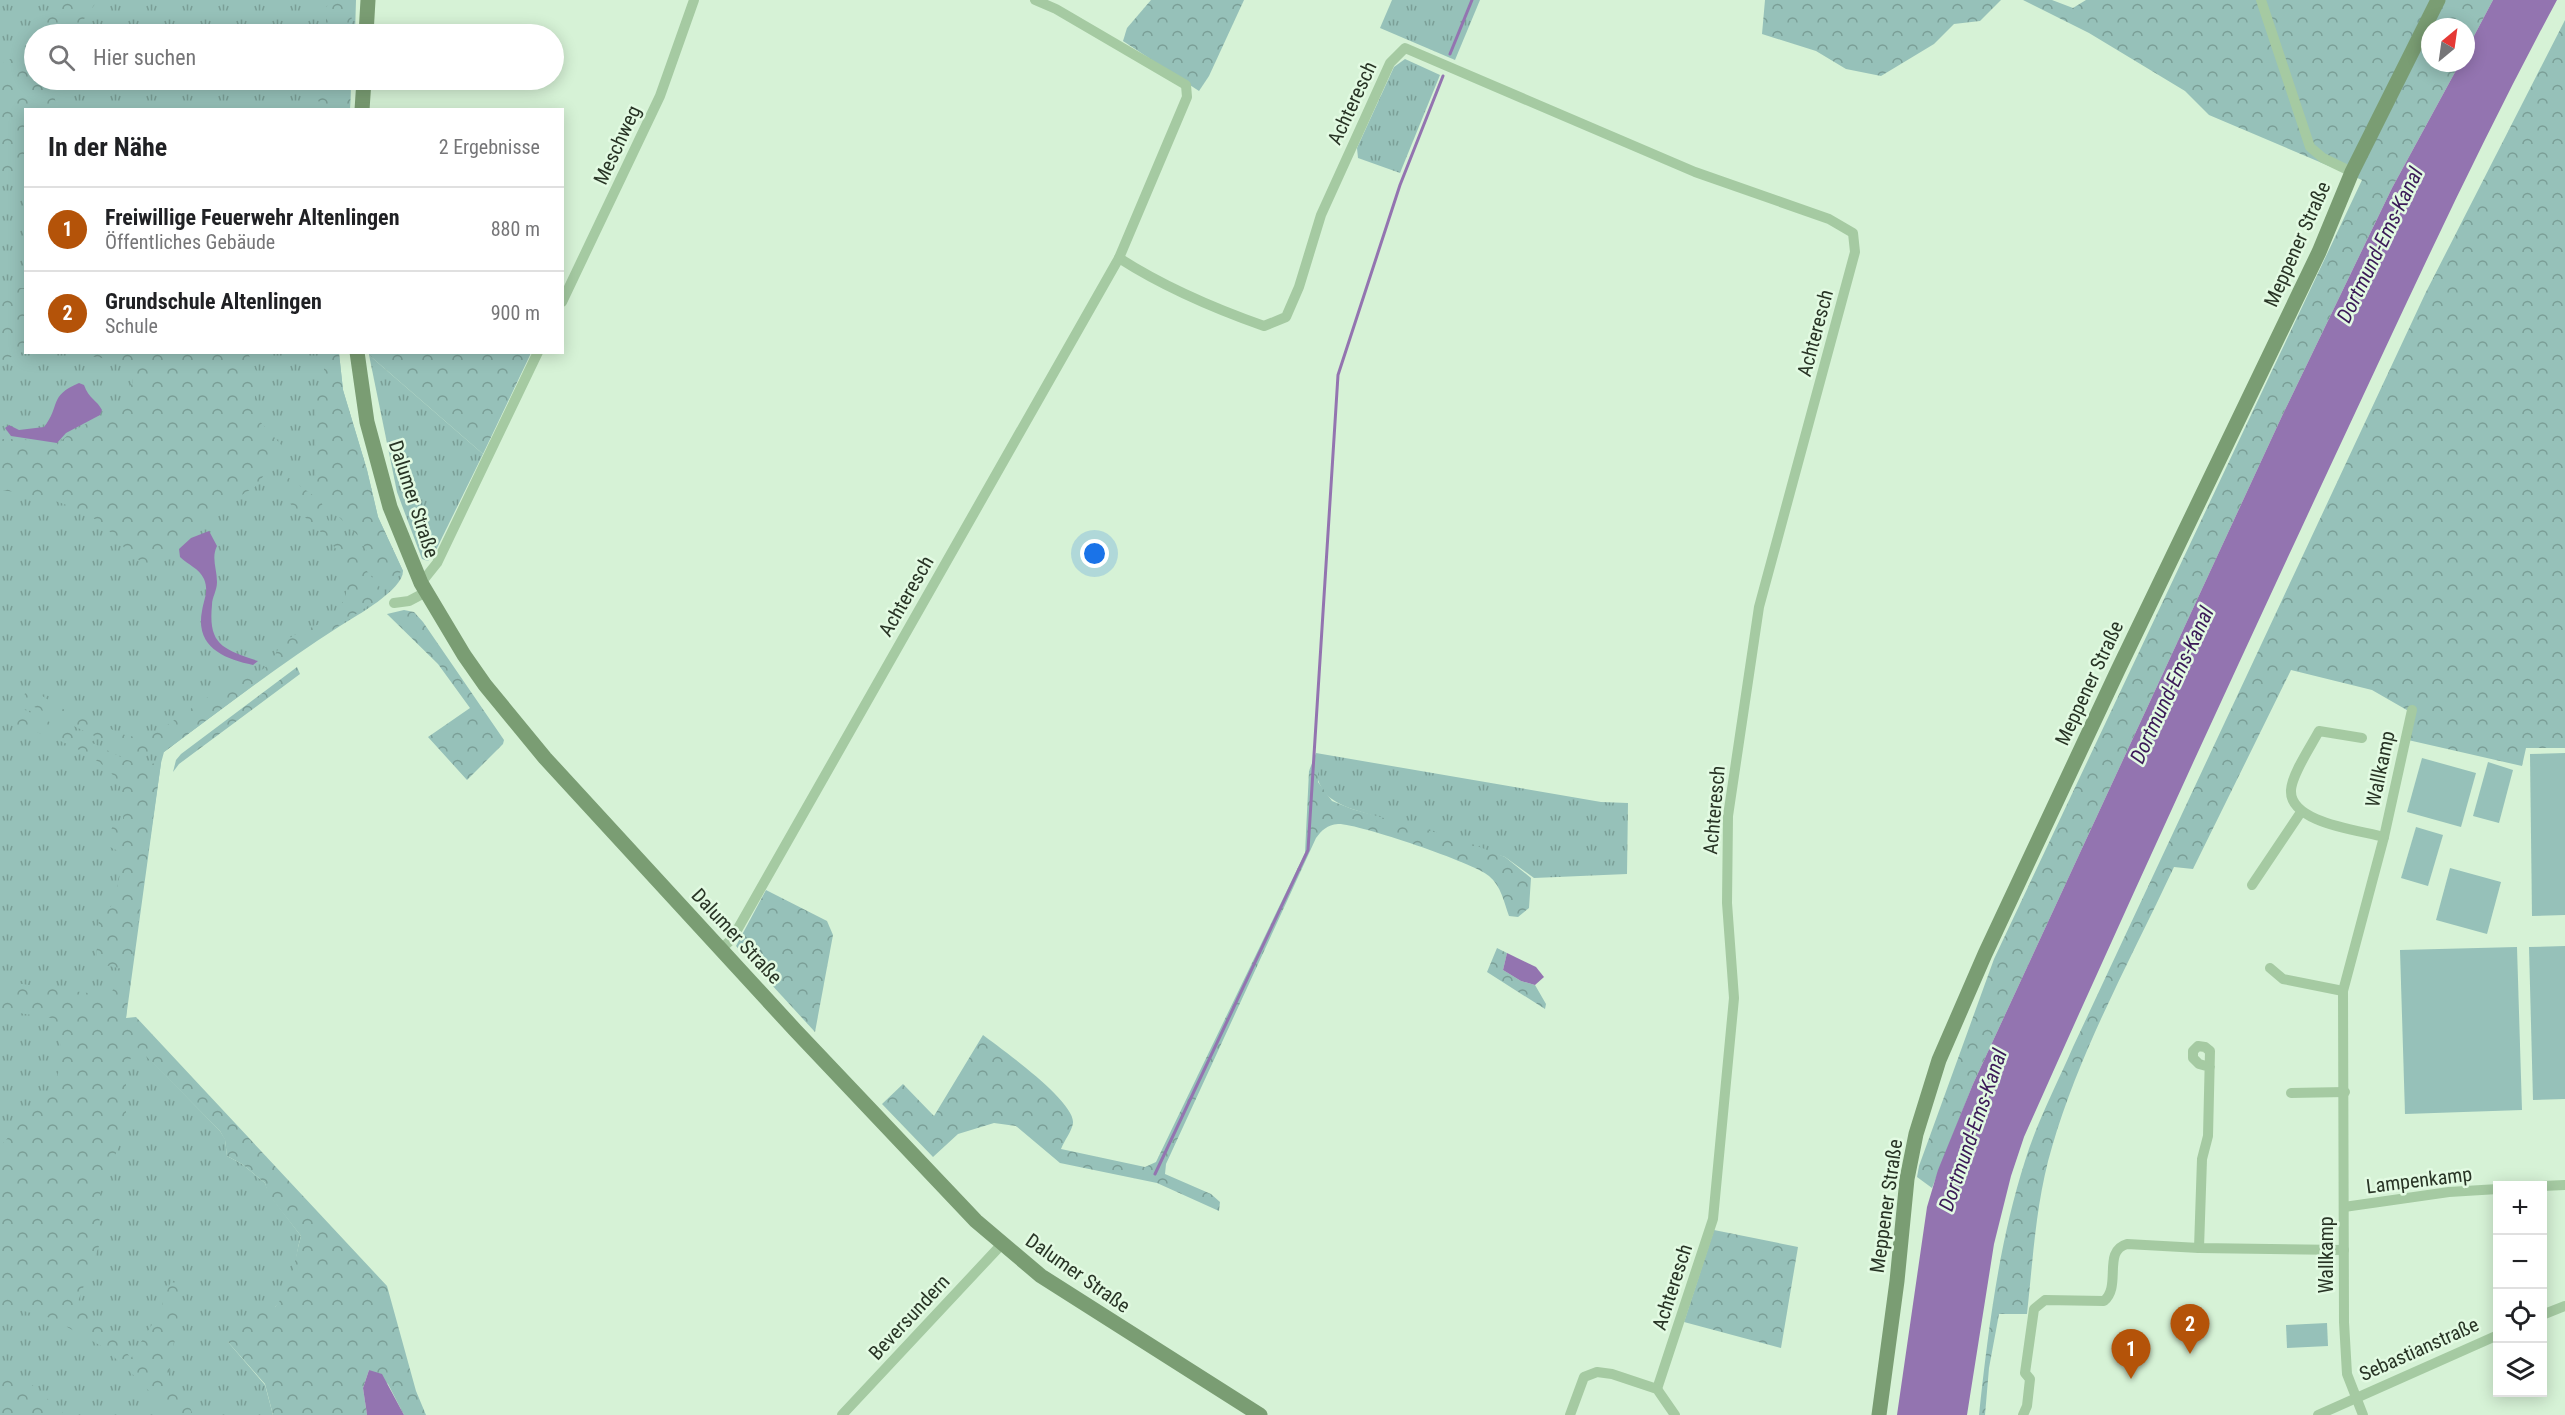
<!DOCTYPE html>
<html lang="de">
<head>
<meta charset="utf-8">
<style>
  body { margin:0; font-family:"Roboto Condensed",sans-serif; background:#f2f2f2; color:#202124 }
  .controls { position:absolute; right:18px; bottom:18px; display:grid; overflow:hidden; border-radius:0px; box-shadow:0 3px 15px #0003 }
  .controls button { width:54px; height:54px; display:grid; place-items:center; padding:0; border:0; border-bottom:2px solid #e0e0e0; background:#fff; color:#202124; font:30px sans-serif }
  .compass { position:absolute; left:2421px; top:18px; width:54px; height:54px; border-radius:50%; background:#fff; box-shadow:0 3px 15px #0003; rotate:29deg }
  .you { position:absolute; left:1095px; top:554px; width:21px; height:21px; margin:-15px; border:4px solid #fff; border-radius:50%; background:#1a73e8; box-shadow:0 0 0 9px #1a73e833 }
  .badge { display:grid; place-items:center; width:39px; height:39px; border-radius:50%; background:#b45309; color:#fff; font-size:20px; font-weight:700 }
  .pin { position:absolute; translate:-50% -50px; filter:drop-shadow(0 2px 3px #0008) }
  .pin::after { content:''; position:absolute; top:32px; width:21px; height:18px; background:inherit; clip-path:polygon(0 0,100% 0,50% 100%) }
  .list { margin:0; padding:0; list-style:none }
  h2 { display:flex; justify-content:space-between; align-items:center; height:78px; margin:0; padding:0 24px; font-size:26px }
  h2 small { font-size:20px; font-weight:400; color:#757577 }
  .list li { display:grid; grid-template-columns:39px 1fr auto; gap:18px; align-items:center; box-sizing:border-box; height:84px; padding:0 24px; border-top:2px solid #e0e0e0 }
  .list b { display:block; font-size:22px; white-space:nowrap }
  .list p { margin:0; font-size:20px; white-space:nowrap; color:#757577 }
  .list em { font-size:20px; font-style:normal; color:#757577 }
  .icon { flex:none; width:33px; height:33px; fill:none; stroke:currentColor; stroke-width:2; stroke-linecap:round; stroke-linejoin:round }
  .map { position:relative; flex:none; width:2565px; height:1415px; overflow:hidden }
  .search { position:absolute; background:#fff; box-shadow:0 3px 15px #0003; left:24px; top:24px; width:540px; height:66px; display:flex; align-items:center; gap:15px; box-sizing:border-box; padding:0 21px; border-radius:33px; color:#757577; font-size:22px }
  .panel { position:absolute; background:#fff; box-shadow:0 3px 15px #0003; left:24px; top:108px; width:540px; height:246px; border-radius:0px }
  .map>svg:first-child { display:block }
  .grass { fill:url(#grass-tufts) }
  .forest { fill:url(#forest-crowns) }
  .pitch { fill:#96c1b9 }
  .water { fill:#9374b0 }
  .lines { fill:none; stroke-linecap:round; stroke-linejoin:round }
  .stream { stroke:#9374b0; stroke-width:3 }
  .minor { stroke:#a5caa2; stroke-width:10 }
  .secondary { stroke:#7a9d73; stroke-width:15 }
  .labels { text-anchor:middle; stroke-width:5; stroke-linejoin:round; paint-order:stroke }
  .street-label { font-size:20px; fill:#283425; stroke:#e2fae2 }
  .water-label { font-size:21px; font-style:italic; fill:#3a1957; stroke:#e2fae2 }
</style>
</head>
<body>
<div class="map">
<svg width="2565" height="1415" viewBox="0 0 2565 1415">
  <defs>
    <pattern id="grass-tufts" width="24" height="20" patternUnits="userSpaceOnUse" patternTransform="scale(1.5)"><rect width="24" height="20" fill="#96c1b9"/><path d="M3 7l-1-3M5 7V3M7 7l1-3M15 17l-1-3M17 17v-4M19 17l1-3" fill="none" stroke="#7a9e96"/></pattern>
    <pattern id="forest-crowns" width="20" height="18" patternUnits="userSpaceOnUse" patternTransform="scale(1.5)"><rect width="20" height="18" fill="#96c1b9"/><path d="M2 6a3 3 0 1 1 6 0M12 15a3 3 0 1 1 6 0" fill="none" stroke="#7a9e96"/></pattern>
  </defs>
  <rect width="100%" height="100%" fill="#d6f2d6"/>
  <g class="grass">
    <path d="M0,0H356L355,34H34V80H351L350,109L26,110V352L339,353L343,390L367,470L378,517L403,571C403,590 356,616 340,626C279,665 222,709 164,752L161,763L126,1018L137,1046L220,1131L225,1139L227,1156L242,1164L265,1183L269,1194L301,1236C296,1252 296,1268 291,1283C282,1310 249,1326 228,1342L265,1385L273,1415H0Z"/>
    <polygon points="1392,0 1480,0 1455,60 1380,28"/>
    <polygon points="1405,59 1440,75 1400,173 1358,158 1357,148 1394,67"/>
    <polygon points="369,355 483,454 435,552 428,561 422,559 397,492"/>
    <path d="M1316,753L1601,802L1628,803L1627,874L1534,878L1505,857L1352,809C1327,799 1321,793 1314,767L1309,771Z"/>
  </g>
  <g class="forest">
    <polygon points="55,0 98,0 73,34 37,34"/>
    <polygon points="334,0 350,0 353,34 326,34 326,7"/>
    <polygon points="1151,0 1244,0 1209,76 1199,91 1123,41 1127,28"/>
    <polygon points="1765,0 2001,0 1980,21 1954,24 1934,44 1881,76 1846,69 1816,51 1762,34"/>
    <polygon points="2023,0 2052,0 2073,8 2086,0 2493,0 2466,51 2466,27 2430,27 2430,63 2460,63 2392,188 2282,416 1973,1084 1932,1188 1917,1177 1919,1166 1994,959 2362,180 2209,115 2185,91 2089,33"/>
    <path d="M2565,20V748H2526L2522,766L2408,740L2412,713L2372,690L2291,670L2193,869L2174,867C2131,959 2080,1050 2052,1147C2036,1200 2033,1259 2027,1314H1999L1989,1368L1985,1415H1979C1988,1331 1999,1242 2025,1161C2037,1122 2057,1084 2073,1047L2426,292Z"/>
    <polygon points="34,37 34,80 57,80 54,89 56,109 26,110 25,178 0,183 0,65 14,57"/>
    <polygon points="312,80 351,80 350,109 323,109 315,95"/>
    <polygon points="0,288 25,288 25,351 4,360 0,359"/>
    <polygon points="369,352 531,352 531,353 483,454 369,355"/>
    <path d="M248,353L256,371L254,415L284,448L256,486L187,530L178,549L155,564C134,566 119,539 104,526C77,503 35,494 0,490V439H20L56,446C74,427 92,420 117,413L129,387L133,383L131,363L72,353Z"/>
    <path d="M322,353H339L343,390L367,470L378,517L403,571L393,576C377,574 367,550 359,537C351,527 339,520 333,508L334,503L316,481V393L324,389L326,385Z"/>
    <polygon points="286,476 321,501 329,524 383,591 383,596 287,660 164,752 137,753 111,744 18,699 31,689 63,709 125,735 135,737 157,732 234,679 255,675 271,663 277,651 286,640 298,633 327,621 346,598 346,571 338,551 318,529 285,499 281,486"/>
    <polygon points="404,610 414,612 423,622 504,740 503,744 467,780 428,737 470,708 438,664 387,614"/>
    <polygon points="297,667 300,674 179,764 173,772 176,760 181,754"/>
    <path d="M15,705L127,760L147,764L161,763L131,971L96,963L99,919L114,903L124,854L110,847L109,835L114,823L123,819C124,807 124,797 120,786C107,756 49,735 20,727L16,724Z"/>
    <path d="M1314,766L1318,771V782L1332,801L1352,809L1462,840L1505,857L1531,878L1529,908L1518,917L1509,916C1504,902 1501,886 1489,876C1475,863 1356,823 1338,824C1327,825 1322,830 1316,838L1166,1164L1165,1174L1211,1194L1220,1202L1219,1211L1157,1183L1060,1163L1016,1126L994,1123L958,1134L933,1157L882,1104L903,1084L934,1116L983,1035C1000,1048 1075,1101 1073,1123C1072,1131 1064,1141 1061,1149L1145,1167L1156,1162L1305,853L1309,771Z"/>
    <polygon points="766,890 827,921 833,935 815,1032 736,946"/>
    <polygon points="1497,948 1507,953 1503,970 1521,981 1535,985 1546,1004 1545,1009 1487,972"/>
    <path d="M0,981L110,996L117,981L129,985L126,1018L136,1017L387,1286L416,1391L426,1415H404L388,1384L369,1370L363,1388L367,1415H273L265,1384L228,1342C235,1324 244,1315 260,1305L275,1307C294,1284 293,1264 301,1236L268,1194L265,1183L242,1164L227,1156L225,1140L220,1131L137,1047L126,1067V1128L100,1193L99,1246L77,1304L114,1338L131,1358L163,1307L162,1301L171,1282C179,1283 181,1289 181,1296L168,1380L189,1405L193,1415H170L141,1382L103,1347L51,1318L0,1305V1147C18,1125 55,1092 61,1064C64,1050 57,1030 51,1018L0,1010Z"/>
    <polygon points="1714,1230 1798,1247 1781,1348 1684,1322"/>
    <polygon points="0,1369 29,1382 65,1415 0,1415"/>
  </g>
  <g class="pitch">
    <polygon points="2565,753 2565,915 2532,916 2530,754"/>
    <polygon points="2422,758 2476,773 2461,827 2407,812"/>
    <polygon points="2488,762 2513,770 2499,823 2473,816"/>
    <polygon points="2416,827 2443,835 2428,886 2401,878"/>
    <polygon points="2450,868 2501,882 2487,934 2436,920"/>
    <polygon points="2565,946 2565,1099 2533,1100 2529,947"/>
    <polygon points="2517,947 2522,1110 2405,1114 2400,950"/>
    <polygon points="2327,1323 2328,1346 2287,1348 2286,1325"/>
  </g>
  <g class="water">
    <path d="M2493,0H2557C2474,154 2402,313 2328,471C2225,692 2123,914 2024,1137L2011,1176L1994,1244L1967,1415H1897L1927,1207L1938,1170L1973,1084L2282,416L2392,188L2460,63H2466V51Z"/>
    <path d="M79,383L84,385C89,399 97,400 102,410L100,415L66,433L57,443L11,436L5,428L9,425L19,430L44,427C61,406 48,396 79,383Z"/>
    <path d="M209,531L217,546C211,558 217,569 217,582C217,591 212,597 212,605C208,645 223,649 258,661L253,665C224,659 195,647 202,611C204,599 209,591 204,579C199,568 188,565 180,557L179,549L191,538Z"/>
    <polygon points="1507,953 1536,967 1544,977 1535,985 1521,981 1503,970"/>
    <polygon points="369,1370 382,1374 404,1415 367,1415 363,1388"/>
  </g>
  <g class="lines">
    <g class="stream">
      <polyline points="1450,54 1472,0"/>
      <polyline points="1155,1174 1308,850 1338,375 1400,185 1443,76"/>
    </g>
    <g class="minor">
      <polyline points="2261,0 2310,147 2323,158 2352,172"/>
      <path d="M1119,258C1164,287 1213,308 1264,326L1286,317L1299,287L1321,215L1390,63L1405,48L1695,172L1829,219L1853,233L1855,252L1759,607L1728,816L1727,903L1734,998L1713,1219L1657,1389"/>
      <polyline points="562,302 660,96 694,0"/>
      <polyline points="421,583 437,563 538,352"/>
      <polyline points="394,603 409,601 426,592"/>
      <path d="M2362,738L2319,731C2311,746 2292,774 2291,790C2289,823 2359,830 2384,837"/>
      <polyline points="2252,885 2301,812"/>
      <polyline points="721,949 732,939 1119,258 1187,97 1186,85 1056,9 1035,0"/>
      <polyline points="2270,968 2283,979 2343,991"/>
      <polyline points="2291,1093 2345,1092"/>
      <polyline points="2542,1186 2565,1185"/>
      <polyline points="2344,1207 2449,1192 2498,1189"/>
      <polyline points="2199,1248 2202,1159 2208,1136 2210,1051 2205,1047 2198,1046 2193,1051 2193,1058 2199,1064 2210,1067"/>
      <polyline points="2542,1315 2565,1306"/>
      <polyline points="842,1415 1002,1244"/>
      <polyline points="1570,1415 1584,1377 1597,1372 1612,1374 1657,1389 1675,1415"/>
      <path d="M2023,1415L2027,1406L2030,1379L2025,1373L2034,1309L2045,1300L2104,1301C2122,1286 2102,1251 2127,1244L2199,1248L2344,1250"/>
      <polyline points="2318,1415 2498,1335"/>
      <polyline points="2363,1415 2347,1374 2344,1322 2343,991 2384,837 2412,710"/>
    </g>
    <g class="secondary">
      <polyline points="366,34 368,0"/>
      <polyline points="362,110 364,80"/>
      <polyline points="357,352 367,422 390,507 421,583 464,655 485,685 545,758 795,1030 976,1221 1041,1276 1260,1415"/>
      <polyline points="1879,1415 1897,1281 1907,1179 1916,1134 1939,1060 1985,954 2118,670 2319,252 2352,172 2438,0"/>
    </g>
  </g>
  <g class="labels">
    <g class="street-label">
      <text transform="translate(1352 103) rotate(-65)" y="7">Achteresch</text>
      <text transform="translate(617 145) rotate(-65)" y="7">Meschweg</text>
      <text transform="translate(2297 244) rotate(-66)" y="7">Meppener Straße</text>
      <text transform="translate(1815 333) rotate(-75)" y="7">Achteresch</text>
      <text transform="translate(414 499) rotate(72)" y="7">Dalumer Straße</text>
      <text transform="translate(906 596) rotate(-60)" y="7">Achteresch</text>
      <text transform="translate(2089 683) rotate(-65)" y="7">Meppener Straße</text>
      <text transform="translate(2380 769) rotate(-78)" y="7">Wallkamp</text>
      <text transform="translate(1714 810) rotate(-85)" y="7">Achteresch</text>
      <text transform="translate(737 936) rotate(47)" y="7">Dalumer Straße</text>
      <text transform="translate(2419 1180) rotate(-7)" y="7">Lampenkamp</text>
      <text transform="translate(1886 1206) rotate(-82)" y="7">Meppener Straße</text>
      <text transform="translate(2326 1255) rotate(-90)" y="7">Wallkamp</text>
      <text transform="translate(1078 1273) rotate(35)" y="7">Dalumer Straße</text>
      <text transform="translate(1672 1287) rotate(-72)" y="7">Achteresch</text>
      <text transform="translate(909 1317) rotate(-47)" y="7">Beversundern</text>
      <text transform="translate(2419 1349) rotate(-24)" y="7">Sebastianstraße</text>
    </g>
    <g class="water-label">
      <text transform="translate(2380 245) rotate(-64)" y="7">Dortmund-Ems-Kanal</text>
      <text transform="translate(2172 685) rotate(-65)" y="7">Dortmund-Ems-Kanal</text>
      <text transform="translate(1973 1130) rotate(-71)" y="7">Dortmund-Ems-Kanal</text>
    </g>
  </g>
</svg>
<div class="controls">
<button>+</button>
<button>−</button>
<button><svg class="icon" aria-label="locate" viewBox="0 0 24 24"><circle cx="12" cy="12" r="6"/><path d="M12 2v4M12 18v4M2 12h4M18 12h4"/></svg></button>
<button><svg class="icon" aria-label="layers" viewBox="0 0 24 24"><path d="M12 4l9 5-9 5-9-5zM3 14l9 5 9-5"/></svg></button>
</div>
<svg class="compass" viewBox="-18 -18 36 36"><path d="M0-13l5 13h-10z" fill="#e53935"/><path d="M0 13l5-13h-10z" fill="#757577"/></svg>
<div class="you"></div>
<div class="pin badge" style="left:2131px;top:1379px">1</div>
<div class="pin badge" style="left:2190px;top:1354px">2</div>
<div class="search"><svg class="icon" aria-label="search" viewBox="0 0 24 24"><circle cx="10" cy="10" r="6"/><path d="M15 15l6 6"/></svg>Hier suchen</div>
<section class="panel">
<h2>In der Nähe<small>2 Ergebnisse</small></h2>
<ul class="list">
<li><span class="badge">1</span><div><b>Freiwillige Feuerwehr Altenlingen</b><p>Öffentliches Gebäude</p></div><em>880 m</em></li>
<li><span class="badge">2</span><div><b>Grundschule Altenlingen</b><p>Schule</p></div><em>900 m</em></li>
</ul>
</section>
</div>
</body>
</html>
